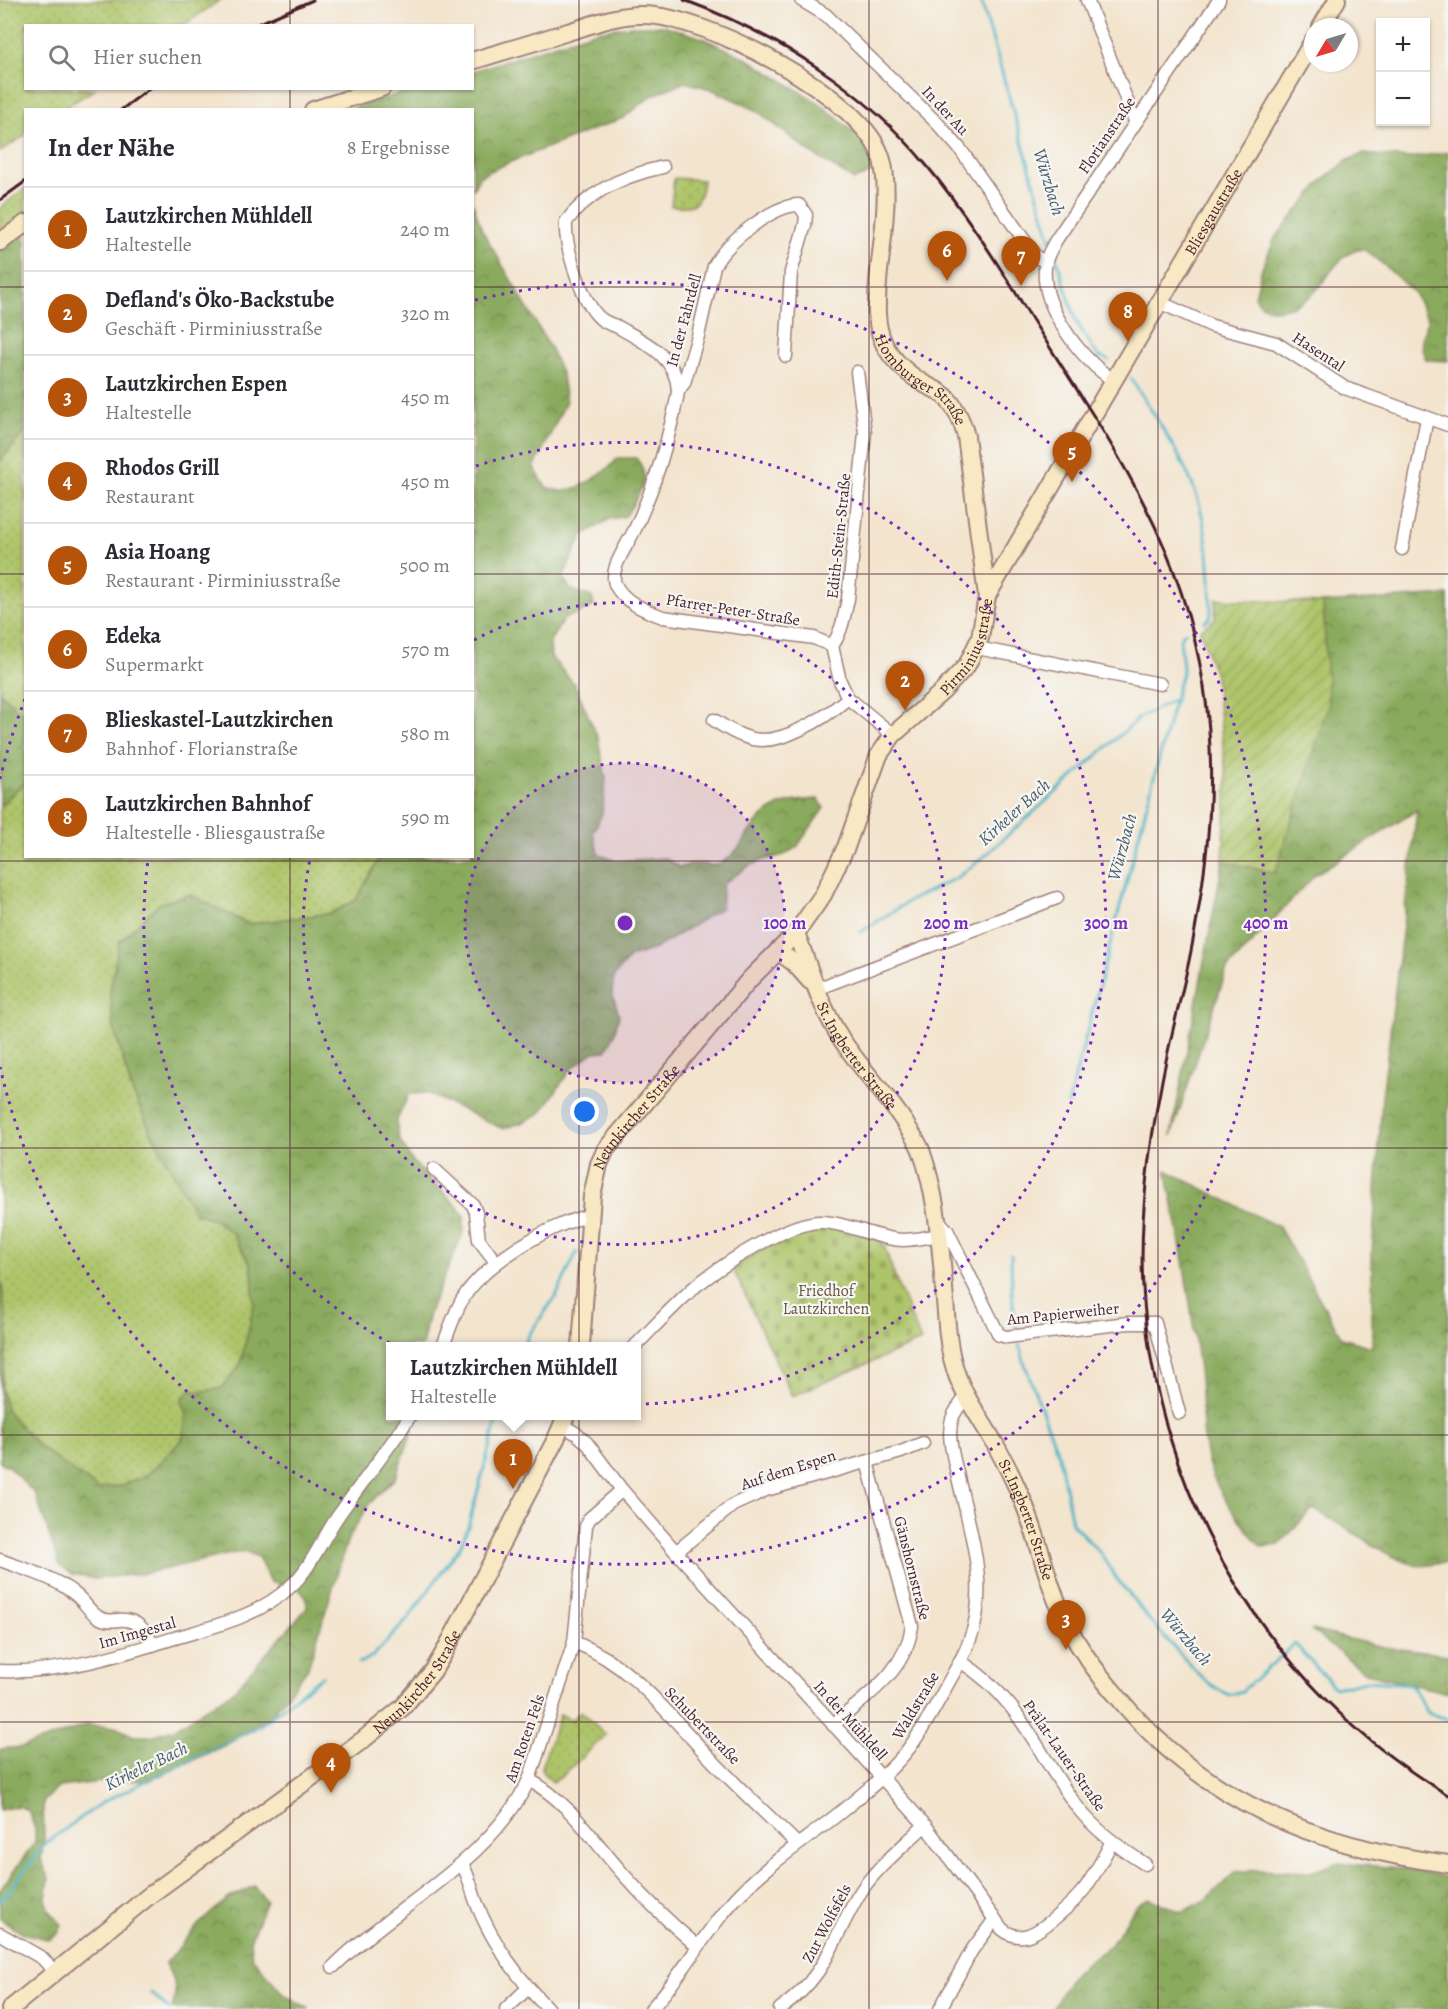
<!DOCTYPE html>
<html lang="de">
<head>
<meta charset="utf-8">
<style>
  body { margin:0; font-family:Alegreya,serif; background:#f2f2f3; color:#2b2b33 }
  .controls { position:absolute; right:18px; top:18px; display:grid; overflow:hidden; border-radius:0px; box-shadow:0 2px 4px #0004 }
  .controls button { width:54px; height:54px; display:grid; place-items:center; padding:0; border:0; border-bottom:2px solid #e1e1e2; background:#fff; color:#2b2b33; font:30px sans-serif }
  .compass { position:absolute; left:1304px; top:18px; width:54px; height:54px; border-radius:50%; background:#fff; box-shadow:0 2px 4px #0004; rotate:232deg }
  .you { position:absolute; left:585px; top:1112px; width:21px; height:21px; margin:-15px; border:4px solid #fff; border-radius:50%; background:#1a73e8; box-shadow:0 0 0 9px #1a73e833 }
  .badge { display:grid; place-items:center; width:39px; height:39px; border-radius:50%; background:#b45309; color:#fff; font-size:20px; font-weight:700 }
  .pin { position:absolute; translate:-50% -50px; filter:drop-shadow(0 2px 3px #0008) }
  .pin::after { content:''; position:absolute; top:32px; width:21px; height:18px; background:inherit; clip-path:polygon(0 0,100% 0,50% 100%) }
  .popup { position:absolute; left:386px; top:1342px; width:255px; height:78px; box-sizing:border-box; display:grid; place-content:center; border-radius:0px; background:#fff; filter:drop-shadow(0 2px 4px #0005); font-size:20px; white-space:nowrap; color:#7c7c81 }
  .popup b { font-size:22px; color:#2b2b33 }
  .popup::after { content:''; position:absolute; left:50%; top:100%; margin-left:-12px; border:12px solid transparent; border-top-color:#fff }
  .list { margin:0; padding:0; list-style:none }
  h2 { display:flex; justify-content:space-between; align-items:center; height:78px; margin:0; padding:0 24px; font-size:26px }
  h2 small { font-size:20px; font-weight:400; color:#7c7c81 }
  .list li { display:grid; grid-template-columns:39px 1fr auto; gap:18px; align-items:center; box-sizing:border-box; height:84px; padding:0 24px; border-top:2px solid #e1e1e2 }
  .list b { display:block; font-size:22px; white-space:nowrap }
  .list p { margin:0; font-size:20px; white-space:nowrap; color:#7c7c81 }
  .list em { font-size:20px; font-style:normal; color:#7c7c81 }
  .icon { flex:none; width:33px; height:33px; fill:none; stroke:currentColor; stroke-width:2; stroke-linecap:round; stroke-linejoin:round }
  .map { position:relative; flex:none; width:1448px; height:2009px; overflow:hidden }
  .search { position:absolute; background:#fff; box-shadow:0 2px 4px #0004; left:24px; top:24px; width:450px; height:66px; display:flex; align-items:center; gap:15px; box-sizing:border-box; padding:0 21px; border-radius:0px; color:#7c7c81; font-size:22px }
  .panel { position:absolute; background:#fff; box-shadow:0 2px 4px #0004; left:24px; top:108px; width:450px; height:750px; border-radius:0px }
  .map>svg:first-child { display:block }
  .grass { fill:url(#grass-dots); stroke:#7c724a; stroke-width:1.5 }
  .forest { fill:url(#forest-crowns); stroke:#6a6444; stroke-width:1.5 }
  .cemetery { fill:url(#cemetery-stones); stroke:#7c724a; stroke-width:1.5 }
  .garden { fill:url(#garden-furrows); stroke:#7c724a; stroke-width:1.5 }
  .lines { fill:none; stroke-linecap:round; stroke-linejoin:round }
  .stream { stroke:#48b3c6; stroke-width:3 }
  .street-casing { stroke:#9e827c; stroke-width:15 }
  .secondary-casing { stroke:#9e827c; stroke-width:20 }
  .street { stroke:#fff; stroke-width:12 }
  .secondary { stroke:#f8e8c3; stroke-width:16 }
  .rail { stroke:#4a1f2b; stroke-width:3 }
  .grid { fill:none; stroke:#4a1f2b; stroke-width:1.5; stroke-opacity:0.55 }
  .ring { fill:none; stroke:#7b2cbf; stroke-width:3; stroke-dasharray:3 6 }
  .labels { text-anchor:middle; stroke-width:4.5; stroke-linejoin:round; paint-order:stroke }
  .street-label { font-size:16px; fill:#4a1f2b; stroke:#f6f6f2 }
  .park-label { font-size:16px; fill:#68513e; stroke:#f6f6f2 }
  .water-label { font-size:18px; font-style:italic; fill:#495a69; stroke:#f6f6f2 }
  .centre { fill:#7b2cbf; stroke:#f6f6f2; stroke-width:3 }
  .ring-label { font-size:18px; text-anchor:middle; font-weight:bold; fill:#7b2cbf; stroke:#f6f6f2; stroke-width:4.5; stroke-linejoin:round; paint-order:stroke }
</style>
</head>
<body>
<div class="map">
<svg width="1448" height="2009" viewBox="0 0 1448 2009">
  <defs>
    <pattern id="grass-dots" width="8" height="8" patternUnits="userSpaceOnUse" patternTransform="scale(1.5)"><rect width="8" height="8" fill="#adc469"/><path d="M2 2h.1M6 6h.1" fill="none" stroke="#96a85b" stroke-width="1.8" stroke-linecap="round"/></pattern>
    <pattern id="forest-crowns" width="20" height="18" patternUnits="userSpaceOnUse" patternTransform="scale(1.5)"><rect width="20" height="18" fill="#8aaa5d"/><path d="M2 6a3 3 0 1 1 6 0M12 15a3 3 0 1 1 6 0" fill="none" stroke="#738a4d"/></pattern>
    <pattern id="cemetery-stones" width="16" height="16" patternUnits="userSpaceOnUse" patternTransform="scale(1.5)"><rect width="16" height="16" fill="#adc469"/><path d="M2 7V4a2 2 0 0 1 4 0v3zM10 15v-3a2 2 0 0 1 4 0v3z" fill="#96a85b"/></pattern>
    <pattern id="garden-furrows" width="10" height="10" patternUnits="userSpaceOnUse" patternTransform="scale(1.5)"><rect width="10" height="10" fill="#adc469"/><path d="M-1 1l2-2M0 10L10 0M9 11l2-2" fill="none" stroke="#96a85b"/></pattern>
  </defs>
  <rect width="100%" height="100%" fill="#f6f6f2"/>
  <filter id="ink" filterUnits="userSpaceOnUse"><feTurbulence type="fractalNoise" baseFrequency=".0167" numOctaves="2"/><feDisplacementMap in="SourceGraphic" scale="12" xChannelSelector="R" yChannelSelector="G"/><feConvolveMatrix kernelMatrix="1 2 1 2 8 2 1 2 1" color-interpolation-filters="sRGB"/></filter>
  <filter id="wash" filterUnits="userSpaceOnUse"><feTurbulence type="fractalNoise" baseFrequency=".008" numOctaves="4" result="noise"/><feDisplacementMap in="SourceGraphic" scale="24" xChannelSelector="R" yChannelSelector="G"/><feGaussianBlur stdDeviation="1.35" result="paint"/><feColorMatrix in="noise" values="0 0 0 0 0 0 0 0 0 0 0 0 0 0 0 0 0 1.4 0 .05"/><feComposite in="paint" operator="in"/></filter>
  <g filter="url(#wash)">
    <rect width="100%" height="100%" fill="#f3e4ce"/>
    <g class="grass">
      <polygon points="0,0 220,0 184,25 26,26 26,88 95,89 63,109 26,110 25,135 0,152"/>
      <path d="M674,178L703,180C700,205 696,208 671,206Z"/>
      <polygon points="25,188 25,236 0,252 0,208"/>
      <polygon points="25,431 25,716 0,692 0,461"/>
      <polygon points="22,785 25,785 26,856 380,857 356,900 332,913 248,924 189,894 110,991 113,1025 132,1091 152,1134 195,1213 213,1219 232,1233 252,1267 254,1306 240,1366 222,1388 201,1392 189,1391 182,1400 187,1414 182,1440 148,1474 121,1486 98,1489 38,1446 6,1411 1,1389 8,1337 0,1272 0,806"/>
      <polygon points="581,1711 606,1735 560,1778 553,1782 542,1772 541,1767 560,1714 572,1720"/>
    </g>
    <g class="forest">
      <polygon points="630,26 666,26 705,39 746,58 819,103 859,137 875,167 867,175 854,180 808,151 756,110 711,89 685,82 653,95 623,118 510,162 480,176 473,190 472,110 347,110 415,89 472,88 473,71 597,31"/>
      <path d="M1448,152V361L1427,360C1417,346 1423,334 1428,320L1414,293L1384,265L1363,249C1334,253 1328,284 1308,298C1291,310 1266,317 1255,297L1261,271L1275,238L1322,181L1348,160L1363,154L1409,158Z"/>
      <path d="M473,203L482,230L551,349L562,375L566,402L534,468L546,487C551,488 559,492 564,491C583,488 606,472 618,458H636C654,479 637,496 626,516L610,519L583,535L563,577L570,589L592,597L594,606L564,619L550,641L551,657L575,685L598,738L606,779L602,814L593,833L599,854L616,861L665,858L679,867C686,866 695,863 702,864C711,865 715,867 724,861C735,855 741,844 748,834C767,805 786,800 819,799L824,808L797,847L784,855L763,860L749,866L723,884L721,908L655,949L630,957L614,976L612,993L619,1015L614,1035L606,1051L594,1052L571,1069L541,1113L521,1123L503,1129L427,1093L409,1094L396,1122L400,1141L412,1161L456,1205L464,1216V1231L429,1312L422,1346H390V1416H408L413,1430L395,1478L369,1504L348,1539L308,1668L273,1713L229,1743L149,1781L116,1780L59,1787L43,1802L44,1840L41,1859L49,1878L46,1899L50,1911L62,1925L58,1934L49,1940C31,1935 14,1932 0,1918V1890L35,1842V1829L28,1810L18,1806L0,1810V1749L23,1747L87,1725L115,1727L134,1736H151L174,1729L233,1691L307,1608L306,1596L299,1589L270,1582L258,1557L244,1551L147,1573L95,1579L72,1574L60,1566L35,1494L8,1466L0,1462V1272L8,1337L1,1389L7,1411L38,1446L98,1489L121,1486L148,1474L182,1440L187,1414L182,1400L189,1391L201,1392L222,1388L240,1366L254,1306L252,1267L232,1233L213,1219L195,1213L152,1134L132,1091L113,1025L110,991L119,942L159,904L189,894L248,924L332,913L356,900L380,857L472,856Z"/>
      <polygon points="25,233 25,431 0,461 0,252"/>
      <path d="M1448,595V1563C1438,1562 1425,1568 1415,1565C1378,1554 1347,1525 1312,1509L1279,1545L1261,1547C1244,1526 1225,1503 1214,1479C1199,1446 1204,1405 1199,1370C1191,1303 1180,1236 1166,1170L1279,1227L1342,1338L1372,1347V1253L1382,1098L1417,810L1316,874L1227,969L1171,1136L1223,861L1275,873L1328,706L1323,603Z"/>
      <polygon points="0,692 25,716 26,785 21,785 0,806"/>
      <polygon points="1311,1630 1384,1647 1448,1655 1448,1693 1366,1673"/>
      <polygon points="1337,1863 1402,1868 1448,1877 1448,2009 1052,2009 1069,1980 1083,1965 1111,1945 1135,1907 1149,1898 1181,1912 1206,1900 1235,1872 1255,1870 1311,1872"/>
      <path d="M254,1886L266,1901L250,1941L252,1957L284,1995L310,2009H172C178,1991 175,1980 165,1964L199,1924L227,1899Z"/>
    </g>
    <path class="cemetery" d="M828,1227L882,1240L897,1283L921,1341L792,1396L732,1267C763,1249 792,1231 828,1227Z"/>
    <polygon class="garden" points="1216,599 1323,603 1328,706 1275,873 1223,861 1227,781 1215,676 1200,630 1215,619"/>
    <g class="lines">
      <g class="stream">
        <polyline points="981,0 1051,241"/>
        <polyline points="1054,251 1076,321 1098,356 1109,360"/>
        <path d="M1131,378C1154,416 1189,464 1200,507C1209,542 1210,576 1211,612L1210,618L1204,622"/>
        <polyline points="861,932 909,901 958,877 980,860 1139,718 1175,699"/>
        <polyline points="1068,1104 1183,668 1180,640 1182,634 1186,632"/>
        <polyline points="1011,1255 1012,1292 1016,1330"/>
        <polyline points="1019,1344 1025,1365 1059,1456 1072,1523 1101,1554 1114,1575 1151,1622 1203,1679 1219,1690 1229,1695 1242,1691 1295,1644 1335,1688 1366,1681 1411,1684 1428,1713 1448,1719"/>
        <polyline points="525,1346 528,1336 556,1296 577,1252"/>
        <polyline points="359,1663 373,1656 407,1620 460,1547 468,1527 498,1416"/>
        <polyline points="0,1902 46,1843 103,1802 258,1727 322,1676"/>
        <polyline points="151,1993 169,2009"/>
      </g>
    </g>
  </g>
  <g filter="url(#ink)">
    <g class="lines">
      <g class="street-casing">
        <g id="street">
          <polyline points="801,0 826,15 938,124 960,149 1036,257 1046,262"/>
          <polyline points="1087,0 1135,121"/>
          <path d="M663,167C627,175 588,191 566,222C564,245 583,305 601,319C606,323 613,325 618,327C644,342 676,355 678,390C678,397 675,405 674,412C665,452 652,492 635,529C629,541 621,553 616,566C614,572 613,578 615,584C623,602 646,611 663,617L814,638L832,646"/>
          <polyline points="1159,302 1212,326 1276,343 1345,388 1448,425"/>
          <path d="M1115,381C1081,361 1037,303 1046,261C1048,254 1052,247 1056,240L1219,0"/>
          <path d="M678,391L684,383L698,336L714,266C726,243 772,205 799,205L806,215L805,225L791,272L786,356"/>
          <polyline points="1402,549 1427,418"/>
          <path d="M832,646C842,632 844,616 848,599L865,433L857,372"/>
          <polyline points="832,646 840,681 848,698 893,735"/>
          <polyline points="977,648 1160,684"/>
          <path d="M714,720C746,742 765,747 801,729C819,721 833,711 848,698"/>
          <polyline points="816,989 1057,898"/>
          <polyline points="434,1169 473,1205 476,1213 479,1240 496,1262"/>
          <polyline points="937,1219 947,1230 999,1335 1007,1337 1128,1323 1155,1323 1179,1413"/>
          <path d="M443,1346C449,1331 454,1314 462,1300C482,1265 552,1222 590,1216"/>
          <path d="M635,1346C655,1326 675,1304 697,1285C724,1264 788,1221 822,1222C850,1223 875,1239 903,1240C915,1240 927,1237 939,1235"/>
          <path d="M562,1425L577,1434L587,1443L622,1490L676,1552L925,1825L1002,1929C1008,1934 1016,1937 1024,1936C1041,1934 1076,1900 1086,1887C1096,1872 1104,1857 1112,1841"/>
          <polyline points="676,1552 733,1505 766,1490 901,1452 923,1443"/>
          <path d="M0,1560C26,1570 55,1577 76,1595C85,1602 90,1613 100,1618C106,1621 112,1621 118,1620C137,1618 145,1630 153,1645"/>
          <path d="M574,1642C631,1664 668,1714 709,1757C737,1787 768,1815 797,1844"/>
          <path d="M960,1661C1023,1701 1036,1753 1078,1808C1096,1831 1121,1849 1145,1864"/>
          <path d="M0,1671C61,1674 120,1655 178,1637C216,1626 260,1615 290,1587C311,1568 322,1539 338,1516C362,1482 388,1450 410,1416"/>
          <path d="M833,1725C867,1695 905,1673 912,1626L867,1462"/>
          <path d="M529,1780C568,1800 595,1843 624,1875C646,1900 671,1924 697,1946"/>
          <path d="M462,1864C469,1876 471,1887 475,1899C490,1940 518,1978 548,2009"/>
          <polyline points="0,1934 42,1958 55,1972"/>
          <path d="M333,1967C397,1904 488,1864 529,1780L574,1642L586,1526L589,1519L622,1490"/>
          <polyline points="506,2009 528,1988"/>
          <path d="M651,2009C685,1973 707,1926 743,1891C773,1860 809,1838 842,1811C864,1793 888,1774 906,1752C922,1732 934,1709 946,1687C954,1672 963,1658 969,1642C991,1588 969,1527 957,1473C953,1456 947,1435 952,1419C955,1410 961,1403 967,1396"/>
          <path d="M780,2009C827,1976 831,1942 858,1896C875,1868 903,1847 925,1825"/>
          <polyline points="940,2009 972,1950 995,1919"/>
        </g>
      </g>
      <g class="secondary-casing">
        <g id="secondary">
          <polyline points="1321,27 1337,0"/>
          <path id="s1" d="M472,61C504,51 536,42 568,32C592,25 617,14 643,15C704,15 866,97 882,160C891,193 881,246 878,282C877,299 875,319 881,336C888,358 906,373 926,385C932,388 940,391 945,396C956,407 962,421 966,436L987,596"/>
          <polyline points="313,110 382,88"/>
          <polyline points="0,242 26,223"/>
          <path id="s2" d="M796,933C810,969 820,1007 842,1040C861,1069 886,1094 905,1123C910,1132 917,1140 921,1150C938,1198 941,1251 945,1301C947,1321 947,1342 953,1362C960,1392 980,1417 995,1444C1005,1462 1014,1480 1022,1499C1040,1540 1047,1586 1068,1626C1081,1652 1098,1674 1117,1696C1203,1801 1316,1847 1448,1864"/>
          <polyline points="778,951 794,963 810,981"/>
          <path id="s3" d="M581,1346L592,1196L599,1164L606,1149L750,979L796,933L823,895L846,847L879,755L893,735L943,691L967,665L980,638L987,596L1313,41"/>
          <path id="s4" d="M10,2009L150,1895L364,1739L403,1707L433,1671L445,1651L556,1439L566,1416"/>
        </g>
      </g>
      <use href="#street" class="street"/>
      <use href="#secondary" class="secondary"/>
      <g class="rail">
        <path d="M684,0C776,34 864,89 927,166C963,209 994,258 1024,306C1064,372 1110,436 1145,506C1174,562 1194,625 1204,687C1218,775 1208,865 1191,951C1182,996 1169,1041 1161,1086C1148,1152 1139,1220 1143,1287C1154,1493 1269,1690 1448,1795"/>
        <polyline points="253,26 313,0"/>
        <polyline points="121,110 150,88"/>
        <polyline points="0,200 26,181"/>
      </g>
    </g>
  </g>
  <path class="grid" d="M290,0V26M579,0V2009M869,0V2009M1158,0V2009M290,88V110M0,287H26M472,287H1448M0,574H26M472,574H1448M290,856V2009M0,861H1448M0,1148H1448M0,1435H1448M0,1722H1448"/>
  <circle cx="625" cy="923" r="160" fill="#7b2cbf" fill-opacity=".12"/>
  <g class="ring">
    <circle cx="625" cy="923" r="160"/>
    <path d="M474 640A321 321 0 1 1 310 859"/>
    <path d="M476 466A481 481 0 1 1 148 860"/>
    <path d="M0 779A641 641 0 0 1 25 699M475 300A641 641 0 1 1 0 1067"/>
  </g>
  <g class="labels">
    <g class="street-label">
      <text transform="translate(946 110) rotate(47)" y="6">In der Au</text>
      <text transform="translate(1106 135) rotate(-56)" y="6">Florianstraße</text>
      <text dy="6" stroke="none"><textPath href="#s3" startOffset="1330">Bliesgaustraße</textPath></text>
      <text transform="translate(683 320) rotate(-75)" y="6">In der Fahrdell</text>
      <text transform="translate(1319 351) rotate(33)" y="6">Hasental</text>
      <text dy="6" stroke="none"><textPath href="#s1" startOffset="705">Homburger Straße</textPath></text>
      <text transform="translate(838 536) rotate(-84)" y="6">Edith-Stein-Straße</text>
      <text transform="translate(733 609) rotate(9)" y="6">Pfarrer-Peter-Straße</text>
      <text dy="6" stroke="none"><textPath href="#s3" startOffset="828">Pirminiusstraße</textPath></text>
      <text dy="6" stroke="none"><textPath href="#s2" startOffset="138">St.Ingberter Straße</textPath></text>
      <text dy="6" stroke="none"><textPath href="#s3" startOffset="243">Neunkircher Straße</textPath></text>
      <text transform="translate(1063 1313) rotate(-6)" y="6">Am Papierweiher</text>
      <text transform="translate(788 1469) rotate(-18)" y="6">Auf dem Espen</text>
      <text dy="6" stroke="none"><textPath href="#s2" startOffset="642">St.Ingberter Straße</textPath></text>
      <text transform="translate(913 1568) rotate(76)" y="6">Gänshornstraße</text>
      <text transform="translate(137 1632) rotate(-16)" y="6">Im Imgestal</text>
      <text dy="6" stroke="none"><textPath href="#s4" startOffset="524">Neunkircher Straße</textPath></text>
      <text transform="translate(915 1705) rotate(-59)" y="6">Waldstraße</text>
      <text transform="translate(851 1720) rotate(48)" y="6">In der Mühldell</text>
      <text transform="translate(703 1725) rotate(46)" y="6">Schubertstraße</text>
      <text transform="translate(524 1738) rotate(-71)" y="6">Am Roten Fels</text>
      <text transform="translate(1065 1755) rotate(55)" y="6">Prälat-Lauer-Straße</text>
      <text transform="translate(826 1923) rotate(-62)" y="6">Zur Wolfsfels</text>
    </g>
    <g class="park-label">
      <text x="826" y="1296">Friedhof<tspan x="826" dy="18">Lautzkirchen</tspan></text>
    </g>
    <g class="water-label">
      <text transform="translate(1049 182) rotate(73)" y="6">Würzbach</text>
      <text transform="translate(1014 812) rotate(-42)" y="6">Kirkeler Bach</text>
      <text transform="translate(1122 847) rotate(-75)" y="6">Würzbach</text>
      <text transform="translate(1186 1637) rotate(50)" y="6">Würzbach</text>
      <text transform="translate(146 1766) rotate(-26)" y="6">Kirkeler Bach</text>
    </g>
  </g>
  <circle cx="625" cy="923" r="9" class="centre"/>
  <g class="ring-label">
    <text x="785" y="929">100 m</text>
    <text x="946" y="929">200 m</text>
    <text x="1106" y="929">300 m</text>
    <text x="1266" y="929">400 m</text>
  </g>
</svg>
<div class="controls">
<button>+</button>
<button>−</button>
</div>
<svg class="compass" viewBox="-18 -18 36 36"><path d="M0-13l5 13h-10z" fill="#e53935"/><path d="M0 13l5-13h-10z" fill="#7c7c81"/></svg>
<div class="you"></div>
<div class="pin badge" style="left:513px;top:1489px">1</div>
<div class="popup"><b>Lautzkirchen Mühldell</b>Haltestelle</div>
<div class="pin badge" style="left:905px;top:711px">2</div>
<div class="pin badge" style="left:1066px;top:1650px">3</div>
<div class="pin badge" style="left:331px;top:1793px">4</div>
<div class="pin badge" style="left:1072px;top:482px">5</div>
<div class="pin badge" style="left:947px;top:281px">6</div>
<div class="pin badge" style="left:1021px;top:286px">7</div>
<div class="pin badge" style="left:1128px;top:342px">8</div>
<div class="search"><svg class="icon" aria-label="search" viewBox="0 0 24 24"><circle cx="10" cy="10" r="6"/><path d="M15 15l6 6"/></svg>Hier suchen</div>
<section class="panel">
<h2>In der Nähe<small>8 Ergebnisse</small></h2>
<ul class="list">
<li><span class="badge">1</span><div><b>Lautzkirchen Mühldell</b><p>Haltestelle</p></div><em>240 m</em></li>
<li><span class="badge">2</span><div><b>Defland's Öko-Backstube</b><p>Geschäft · Pirminiusstraße</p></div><em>320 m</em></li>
<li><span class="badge">3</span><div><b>Lautzkirchen Espen</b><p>Haltestelle</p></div><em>450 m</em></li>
<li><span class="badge">4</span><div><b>Rhodos Grill</b><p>Restaurant</p></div><em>450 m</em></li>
<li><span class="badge">5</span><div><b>Asia Hoang</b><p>Restaurant · Pirminiusstraße</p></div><em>500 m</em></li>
<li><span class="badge">6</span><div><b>Edeka</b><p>Supermarkt</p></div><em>570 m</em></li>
<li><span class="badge">7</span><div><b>Blieskastel-Lautzkirchen</b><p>Bahnhof · Florianstraße</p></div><em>580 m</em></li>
<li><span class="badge">8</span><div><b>Lautzkirchen Bahnhof</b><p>Haltestelle · Bliesgaustraße</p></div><em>590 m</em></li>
</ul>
</section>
</div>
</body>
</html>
